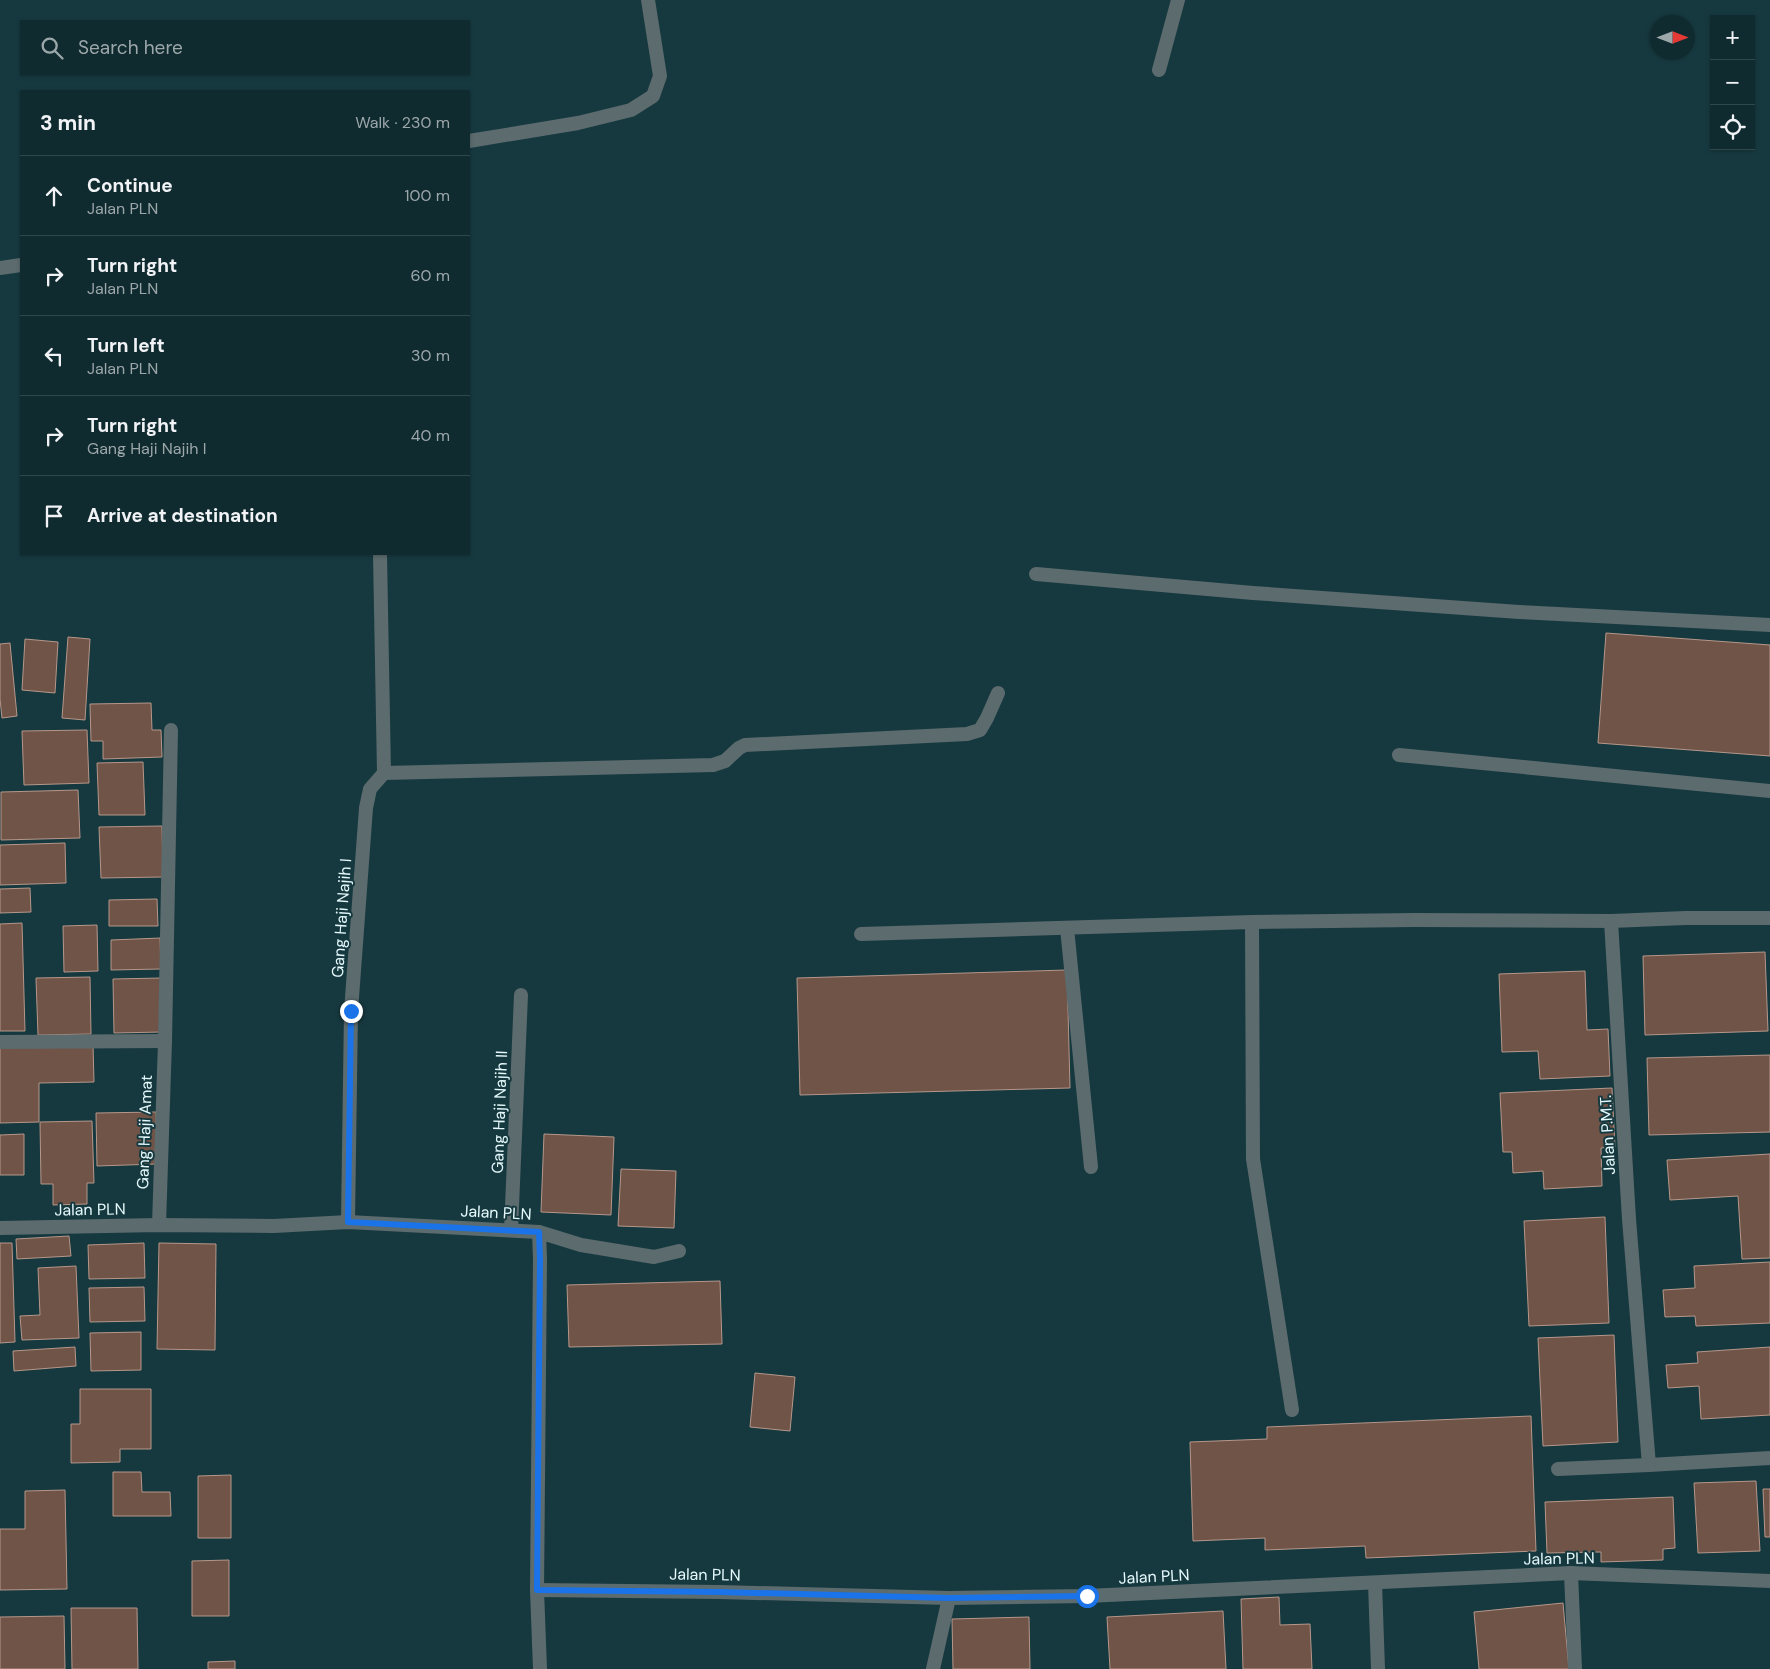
<!DOCTYPE html>
<html lang="en">
<head>
<meta charset="utf-8">
<style>
  body { margin:0; font-family:"DM Sans",sans-serif; background:#193337; color:#f1f3f6 }
  .controls { position:absolute; right:15px; top:15px; display:grid; overflow:hidden; border-radius:0px; box-shadow:0 1px 4px #0004 }
  .controls button { width:45px; height:45px; display:grid; place-items:center; padding:0; border:0; border-bottom:1px solid #30474b; background:#102b2f; color:#f1f3f6; font:25px sans-serif }
  .compass { position:absolute; left:1650px; top:15px; width:45px; height:45px; border-radius:50%; background:#102b2f; box-shadow:0 1px 4px #0004; rotate:90deg }
  .stop { position:absolute; width:15px; height:15px; margin:-11px; border:4px solid #1a73e8; border-radius:50%; background:#fff }
  .stop.end { background:#1a73e8; border-color:#fff; box-shadow:0 1px 5px #0008 }
  .list { margin:0; padding:0; list-style:none }
  h2 { display:flex; justify-content:space-between; align-items:center; height:65px; margin:0; padding:0 20px; font-size:21px }
  h2 small { font-size:16px; font-weight:400; color:#9ca7aa }
  .list li { display:grid; grid-template-columns:32px 1fr auto; gap:15px; align-items:center; box-sizing:border-box; height:80px; padding:0 20px; border-top:1px solid #30474b }
  .list b { display:block; font-size:19px; white-space:nowrap }
  .list p { margin:0; font-size:16px; white-space:nowrap; color:#9ca7aa }
  .list em { font-size:16px; font-style:normal; color:#9ca7aa }
  .icon { flex:none; width:28px; height:28px; fill:none; stroke:currentColor; stroke-width:2; stroke-linecap:round; stroke-linejoin:round }
  .map { position:relative; flex:none; width:1770px; height:1669px; overflow:hidden }
  .search { position:absolute; background:#102b2f; box-shadow:0 1px 4px #0004; left:20px; top:20px; width:450px; height:55px; display:flex; align-items:center; gap:12px; box-sizing:border-box; padding:0 18px; border-radius:0px; color:#9ca7aa; font-size:19px }
  .panel { position:absolute; background:#102b2f; box-shadow:0 1px 4px #0004; left:20px; top:90px; width:450px; height:465px; border-radius:0px }
  .map>svg:first-child { display:block }
  .building { fill:#705448; stroke:#b6978a }
  .lines { fill:none; stroke-linecap:round; stroke-linejoin:round }
  .service { stroke:#5c6b6e; stroke-width:14 }
  .minor { stroke:#5c6b6e; stroke-width:14 }
  .route { stroke:#1a73e8; stroke-width:6 }
  .labels { text-anchor:middle; stroke-width:4; stroke-linejoin:round; paint-order:stroke }
  .street-label { font-size:16px; fill:#e5f9fc; stroke:#16393f }
</style>
</head>
<body>
<div class="map">
<svg width="1770" height="1669" viewBox="0 0 1770 1669">
  <rect width="100%" height="100%" fill="#16393f"/>
  <g class="building">
    <polygon points="1606,633 1770,645 1770,756 1598,743"/>
    <polygon points="68,637 90,639 85,720 62,718"/>
    <polygon points="25,639 58,642 55,693 22,690"/>
    <polygon points="10,643 17,716 2,718 0,699 0,644"/>
    <polygon points="151,703 152,730 161,730 162,757 103,759 103,741 91,741 90,704"/>
    <polygon points="87,730 89,783 24,785 22,731"/>
    <polygon points="143,762 145,815 99,815 97,763"/>
    <polygon points="78,790 80,838 1,840 1,792"/>
    <polygon points="162,826 163,877 101,878 99,827"/>
    <polygon points="65,843 66,883 0,885 0,845"/>
    <polygon points="30,888 31,912 0,913 0,889"/>
    <polygon points="157,899 158,926 109,926 109,900"/>
    <polygon points="22,923 25,1031 0,1031 0,924"/>
    <polygon points="97,925 98,971 64,972 63,926"/>
    <polygon points="160,938 161,969 111,970 111,940"/>
    <polygon points="1765,952 1768,1031 1645,1035 1643,956"/>
    <polygon points="1067,970 1070,1088 800,1095 797,978"/>
    <polygon points="1585,971 1587,1030 1608,1029 1610,1076 1540,1079 1538,1051 1502,1052 1499,974"/>
    <polygon points="90,977 91,1034 38,1035 36,978"/>
    <polygon points="161,978 162,1032 114,1033 113,979"/>
    <polygon points="93,1044 94,1082 39,1083 39,1122 0,1123 0,1046"/>
    <polygon points="1770,1055 1770,1132 1649,1135 1647,1058"/>
    <polygon points="1612,1088 1615,1147 1601,1148 1602,1186 1544,1189 1543,1171 1513,1173 1512,1152 1503,1152 1500,1093"/>
    <polygon points="156,1112 157,1164 97,1166 96,1113"/>
    <polygon points="92,1121 94,1183 87,1183 87,1204 53,1205 53,1184 41,1184 40,1122"/>
    <polygon points="24,1134 24,1175 0,1175 0,1135"/>
    <polygon points="544,1134 614,1137 611,1215 541,1212"/>
    <polygon points="1770,1154 1770,1258 1742,1259 1738,1196 1670,1200 1667,1160"/>
    <polygon points="621,1169 676,1171 674,1228 618,1226"/>
    <polygon points="1605,1217 1609,1323 1529,1326 1524,1221"/>
    <polygon points="69,1236 71,1256 17,1259 16,1239"/>
    <polygon points="0,1243 12,1243 15,1342 0,1343"/>
    <polygon points="144,1243 145,1278 89,1279 88,1245"/>
    <polygon points="159,1243 216,1244 215,1350 157,1349"/>
    <polygon points="1770,1262 1770,1323 1696,1326 1695,1316 1665,1317 1663,1290 1695,1288 1694,1266"/>
    <polygon points="76,1266 79,1338 22,1340 20,1316 40,1315 38,1268"/>
    <polygon points="720,1281 722,1344 569,1347 567,1285"/>
    <polygon points="144,1287 145,1321 90,1322 89,1288"/>
    <polygon points="141,1332 141,1370 91,1371 90,1333"/>
    <polygon points="1614,1335 1618,1442 1543,1446 1538,1338"/>
    <polygon points="75,1347 76,1366 14,1371 13,1351"/>
    <polygon points="1770,1347 1770,1415 1701,1419 1699,1386 1668,1388 1666,1365 1698,1363 1697,1352"/>
    <polygon points="755,1373 795,1377 790,1431 750,1427"/>
    <polygon points="80,1389 151,1389 151,1449 120,1449 120,1462 71,1463 71,1424 80,1424"/>
    <polygon points="1531,1416 1536,1551 1366,1558 1365,1546 1265,1550 1265,1538 1193,1541 1190,1442 1267,1439 1267,1427"/>
    <polygon points="113,1472 141,1472 142,1492 170,1492 171,1516 113,1516"/>
    <polygon points="231,1475 231,1538 198,1538 198,1476"/>
    <polygon points="1756,1481 1760,1551 1698,1553 1694,1483"/>
    <polygon points="1763,1489 1770,1489 1770,1537 1765,1537"/>
    <polygon points="65,1490 67,1589 0,1590 0,1529 25,1529 25,1491"/>
    <polygon points="1673,1497 1675,1548 1663,1549 1663,1560 1601,1562 1601,1552 1547,1553 1545,1502"/>
    <polygon points="229,1560 229,1616 192,1616 192,1561"/>
    <polygon points="1279,1597 1280,1625 1310,1624 1312,1669 1243,1669 1241,1599"/>
    <polygon points="1563,1603 1569,1669 1479,1669 1474,1612"/>
    <polygon points="71,1608 137,1608 138,1669 72,1669"/>
    <polygon points="1223,1611 1226,1669 1110,1669 1107,1617"/>
    <polygon points="64,1616 65,1669 0,1669 0,1617"/>
    <polygon points="1029,1617 1030,1669 953,1669 952,1619"/>
    <polygon points="235,1661 235,1669 208,1669 208,1662"/>
  </g>
  <g class="lines">
    <g class="service">
      <polyline points="469,141 578,123 631,110 653,96 660,76 648,0"/>
      <polyline points="0,268 21,265"/>
      <polyline points="1036,574 1253,593 1519,612 1770,625"/>
      <polyline points="1399,755 1770,791"/>
      <polyline points="1252,922 1253,1159 1292,1410"/>
      <polyline points="1067,928 1091,1167"/>
      <polyline points="861,934 1252,922 1414,920"/>
    </g>
    <g class="minor">
      <polyline points="1159,70 1178,0"/>
      <polyline points="380,554 384,773"/>
      <polyline points="384,773 713,765 725,761 739,748 745,745 967,734 980,730 987,718 998,693"/>
      <polyline points="1414,920 1611,921 1686,918 1770,918"/>
      <polyline points="1611,921 1629,1219 1649,1465 1770,1458"/>
      <polyline points="0,1042 165,1041"/>
      <polyline points="348,1222 351,1011 366,808 370,789 384,773"/>
      <polyline points="159,1225 165,1041 171,730"/>
      <polyline points="0,1228 159,1225 274,1226 348,1222 539,1232 581,1245 654,1257 679,1251"/>
      <polyline points="511,1230 521,995"/>
      <polyline points="539,1232 540,1259 537,1590 540,1669"/>
      <polyline points="1558,1469 1649,1465"/>
      <polyline points="1571,1573 1575,1669"/>
      <polyline points="1375,1583 1378,1669"/>
      <polyline points="537,1590 720,1592 949,1598 1087,1596 1571,1573 1770,1581"/>
      <polyline points="933,1669 949,1598"/>
    </g>
  </g>
  <g class="lines">
    <polyline class="route" points="351,1011 348,1222 539,1232 540,1259 537,1590 720,1592 949,1598 1087,1596"/>
  </g>
  <g class="labels">
    <g class="street-label">
      <text transform="translate(341 918) rotate(-86)" y="6">Gang Haji Najih I</text>
      <text transform="translate(499 1112) rotate(-88)" y="6">Gang Haji Najih II</text>
      <text transform="translate(144 1132) rotate(-88)" y="6">Gang Haji Amat</text>
      <text transform="translate(1607 1135) rotate(-93)" y="6">Jalan P.M.T.</text>
      <text transform="translate(90 1209) rotate(-1)" y="6">Jalan PLN</text>
      <text transform="translate(496 1212) rotate(3)" y="6">Jalan PLN</text>
      <text transform="translate(1559 1558) rotate(-1)" y="6">Jalan PLN</text>
      <text transform="translate(705 1574) rotate(1)" y="6">Jalan PLN</text>
      <text transform="translate(1154 1576) rotate(-3)" y="6">Jalan PLN</text>
    </g>
  </g>
</svg>
<div class="controls">
<button>+</button>
<button>−</button>
<button><svg class="icon" aria-label="locate" viewBox="0 0 24 24"><circle cx="12" cy="12" r="6"/><path d="M12 2v4M12 18v4M2 12h4M18 12h4"/></svg></button>
</div>
<svg class="compass" viewBox="-18 -18 36 36"><path d="M0-13l5 13h-10z" fill="#e53935"/><path d="M0 13l5-13h-10z" fill="#9ca7aa"/></svg>
<div class="stop" style="left:1087px;top:1596px"></div>
<div class="stop end" style="left:351px;top:1011px"></div>
<div class="search"><svg class="icon" aria-label="search" viewBox="0 0 24 24"><circle cx="10" cy="10" r="6"/><path d="M15 15l6 6"/></svg>Search here</div>
<section class="panel">
<h2>3 min<small>Walk · 230 m</small></h2>
<ul class="list">
<li><svg class="icon" aria-label="ahead" viewBox="0 0 24 24"><path d="M12 20V5M6 11l6-6 6 6"/></svg><div><b>Continue</b><p>Jalan PLN</p></div><em>100 m</em></li>
<li><svg class="icon" aria-label="right" viewBox="0 0 24 24"><path d="M7 20v-9h11M14 6l5 5-5 5"/></svg><div><b>Turn right</b><p>Jalan PLN</p></div><em>60 m</em></li>
<li><svg class="icon" aria-label="left" viewBox="0 0 24 24"><path d="M17 20v-9H6M10 6l-5 5 5 5"/></svg><div><b>Turn left</b><p>Jalan PLN</p></div><em>30 m</em></li>
<li><svg class="icon" aria-label="right" viewBox="0 0 24 24"><path d="M7 20v-9h11M14 6l5 5-5 5"/></svg><div><b>Turn right</b><p>Gang Haji Najih I</p></div><em>40 m</em></li>
<li><svg class="icon" aria-label="arrive" viewBox="0 0 24 24"><path d="M6 21V4h12l-3 4 3 4H6"/></svg><div><b>Arrive at destination</b></div></li>
</ul>
</section>
</div>
</body>
</html>
